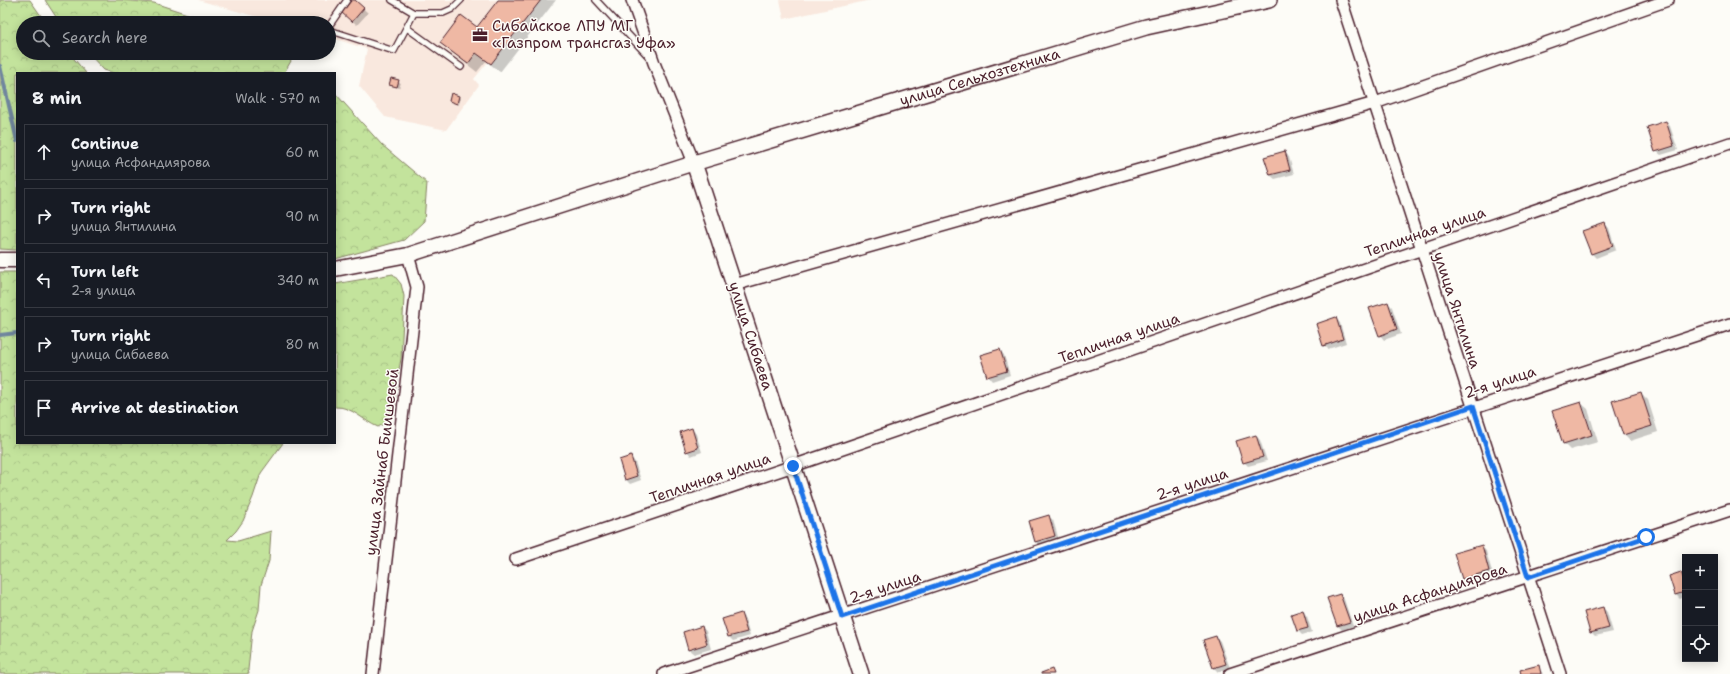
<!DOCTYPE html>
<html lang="en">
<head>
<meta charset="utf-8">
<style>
  body { margin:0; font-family:"Shantell Sans",sans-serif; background:#242831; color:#f1f3f6 }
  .controls { position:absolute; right:12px; bottom:12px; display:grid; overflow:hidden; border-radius:0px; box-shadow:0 2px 10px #0003 }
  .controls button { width:36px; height:36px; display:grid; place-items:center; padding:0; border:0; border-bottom:1px solid #363941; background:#171b24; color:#f1f3f6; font:20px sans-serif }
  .stop { position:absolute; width:12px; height:12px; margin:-9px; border:3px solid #1a73e8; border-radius:50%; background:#fff }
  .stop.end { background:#1a73e8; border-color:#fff; box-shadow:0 1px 4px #0008 }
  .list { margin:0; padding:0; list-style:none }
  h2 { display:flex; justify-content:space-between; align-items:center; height:52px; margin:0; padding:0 16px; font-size:17px }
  h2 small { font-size:13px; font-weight:400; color:#9ea1a6 }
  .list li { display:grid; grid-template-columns:26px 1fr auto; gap:12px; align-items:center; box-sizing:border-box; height:56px; margin:0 8px 8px; padding:0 8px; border:1px solid #363941; border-radius:0px }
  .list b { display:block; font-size:15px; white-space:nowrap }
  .list p { margin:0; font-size:13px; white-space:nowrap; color:#9ea1a6 }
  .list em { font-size:13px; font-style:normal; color:#9ea1a6 }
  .icon { flex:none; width:22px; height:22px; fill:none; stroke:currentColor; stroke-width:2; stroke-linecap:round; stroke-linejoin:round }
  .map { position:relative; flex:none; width:1730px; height:674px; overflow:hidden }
  .search { position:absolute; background:#171b24; box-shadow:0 2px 10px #0003; left:16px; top:16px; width:320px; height:44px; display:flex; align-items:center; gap:10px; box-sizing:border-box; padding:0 14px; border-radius:22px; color:#9ea1a6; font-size:15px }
  .panel { position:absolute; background:#171b24; box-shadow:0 2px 10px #0003; left:16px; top:72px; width:320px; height:372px; border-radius:0px }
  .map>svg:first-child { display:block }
  .built { fill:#f9e8de }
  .forest { fill:url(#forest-crowns); stroke:#868164 }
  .shadow { fill:#0003 }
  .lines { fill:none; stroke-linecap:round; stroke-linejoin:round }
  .stream { stroke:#70869e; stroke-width:4 }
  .building { fill:#efb8a4; stroke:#4a1f2b }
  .service-casing { stroke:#4a1f2b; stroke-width:8 }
  .minor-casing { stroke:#4a1f2b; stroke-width:14 }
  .tertiary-casing { stroke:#4a1f2b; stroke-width:17 }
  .secondary-casing { stroke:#4a1f2b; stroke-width:18 }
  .service { stroke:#fdfcf7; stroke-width:5.5 }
  .minor { stroke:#fdfcf7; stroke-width:11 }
  .tertiary { stroke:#fdfcf7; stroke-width:14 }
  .secondary { stroke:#fdfcf7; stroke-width:15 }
  .route { stroke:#1a73e8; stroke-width:5 }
  .labels { text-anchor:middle; stroke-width:3; stroke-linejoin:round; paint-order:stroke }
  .poi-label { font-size:15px; fill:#4a1f2b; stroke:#fdfcf7; text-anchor:start }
  .street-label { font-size:15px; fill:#4a1f2b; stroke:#fdfcf7 }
</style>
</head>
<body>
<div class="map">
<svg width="1730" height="674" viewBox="0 0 1730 674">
  <defs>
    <pattern id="forest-crowns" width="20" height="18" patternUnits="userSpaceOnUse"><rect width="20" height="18" fill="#c3e39c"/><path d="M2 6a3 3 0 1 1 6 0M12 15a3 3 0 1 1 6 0" fill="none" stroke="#a9c287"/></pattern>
  </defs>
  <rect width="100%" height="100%" fill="#fdfcf7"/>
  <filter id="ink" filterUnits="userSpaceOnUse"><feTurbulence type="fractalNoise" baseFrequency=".025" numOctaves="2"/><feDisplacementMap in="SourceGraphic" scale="8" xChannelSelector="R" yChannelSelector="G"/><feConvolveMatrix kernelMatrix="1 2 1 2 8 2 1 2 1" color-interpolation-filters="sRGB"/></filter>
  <g filter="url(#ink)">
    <g class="built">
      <polygon points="198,0 541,0 491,64 488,62 474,79 479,85 446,130 385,117 359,86 367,49 329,37 329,23 279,23"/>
      <polygon points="780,0 871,0 784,19"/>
    </g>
    <g class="forest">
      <polygon points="0,0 30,0 46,23 23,23 23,53 69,53 86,73 17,73 17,250 0,249"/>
      <polygon points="45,0 120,0 154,3 215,23 60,23"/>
      <polygon points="88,53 286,53 291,61 284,73 114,73 104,70"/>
      <polygon points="335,93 382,145 427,183 424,221 404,240 335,259"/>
      <polygon points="0,272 17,272 17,443 283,443 261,473 253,497 243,521 236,531 227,540 238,541 271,531 269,561 261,585 259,610 252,631 248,670 249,674 0,674"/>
      <path d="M393,274L401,284L404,296L401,359L396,384L394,409L389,421L378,427C363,421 352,406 335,407V284Z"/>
    </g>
    <g class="shadow">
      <polygon points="354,0 368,13 357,25 347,16"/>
      <polygon points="499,0 556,0 500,72 486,61 477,72 450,51 441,43 477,29"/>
      <polygon points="392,79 401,83 399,88 390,84"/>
      <polygon points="459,97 460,98 459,105 450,101"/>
      <polygon points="1666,122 1670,126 1678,150 1661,155 1656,151"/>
      <polygon points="1285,152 1289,157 1294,174 1275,179 1270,175"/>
      <polygon points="1605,224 1609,228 1616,250 1596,258 1591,253"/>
      <polygon points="1388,303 1392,307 1401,334 1384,340 1380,335"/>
      <polygon points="1336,318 1340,323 1346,343 1328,349 1324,345"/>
      <polygon points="1000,350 1004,355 1010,375 992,381 988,376"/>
      <polygon points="1641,393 1648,400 1658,432 1630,441 1623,434"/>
      <polygon points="1581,403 1588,409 1598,442 1570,450 1564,444"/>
      <polygon points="692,429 696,434 702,452 691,456 687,451"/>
      <polygon points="1256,436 1260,440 1267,461 1248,466 1244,462"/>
      <polygon points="631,458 635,462 641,480 630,484 626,480"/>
      <polygon points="1048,516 1053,520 1059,540 1040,546 1036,542"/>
      <polygon points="1481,546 1486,551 1493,575 1467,583 1463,579"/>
      <polygon points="1681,573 1685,577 1685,597 1680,599 1676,595"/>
      <polygon points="1339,595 1344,599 1353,626 1342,630 1338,626 1328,599"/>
      <polygon points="1603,608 1607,612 1613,632 1595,636 1591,632"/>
      <polygon points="1302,611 1307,616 1312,632 1302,635 1298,631 1293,615"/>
      <polygon points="741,614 745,619 750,636 733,641 729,637 724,620"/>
      <polygon points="701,627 706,631 711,649 694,654 689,650"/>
      <polygon points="1216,637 1220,641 1230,668 1218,672 1214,668 1204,641"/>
      <polygon points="1538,666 1543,674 1522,674"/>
    </g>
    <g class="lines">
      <g class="stream">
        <polyline points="0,66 17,141"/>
        <polyline points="0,335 17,333"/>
      </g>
    </g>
    <g class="building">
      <polygon points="352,0 355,0 364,8 352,22 341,12"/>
      <polygon points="498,0 541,0 491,64 476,53 468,64 440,43 461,15 477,27"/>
      <polygon points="391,78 399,80 397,87 389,85"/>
      <polygon points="451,93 459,96 457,104 449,101"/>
      <polygon points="1666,121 1674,146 1655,152 1647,127"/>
      <polygon points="1285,151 1290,170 1270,175 1264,157"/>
      <polygon points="1605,223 1613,246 1591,254 1582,231"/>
      <polygon points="1388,302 1397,329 1379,336 1369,308"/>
      <polygon points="1336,317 1343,339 1323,346 1316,324"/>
      <polygon points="1000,349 1007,371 987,377 980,355"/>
      <polygon points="1641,392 1652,426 1623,435 1612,401"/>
      <polygon points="1581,402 1592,435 1563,444 1552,411"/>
      <polygon points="692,428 698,448 686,452 680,432"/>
      <polygon points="1256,435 1263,457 1243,463 1236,441"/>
      <polygon points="631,456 637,476 625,480 619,460"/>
      <polygon points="1049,515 1055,536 1035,542 1029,521"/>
      <polygon points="1482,545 1489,571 1462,579 1454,553"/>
      <polygon points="1681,572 1685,583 1685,592 1675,595 1669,576"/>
      <polygon points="1340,594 1350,622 1337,626 1327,598"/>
      <polygon points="1603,607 1609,628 1590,633 1584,612"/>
      <polygon points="1303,610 1308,628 1297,631 1291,614"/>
      <polygon points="741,613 747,632 728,637 722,619"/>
      <polygon points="702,626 707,644 688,650 683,632"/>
      <polygon points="1216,636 1226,664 1213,668 1203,640"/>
      <polygon points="1539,665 1541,674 1521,674 1520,670"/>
      <polygon points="1052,669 1054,674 1041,674 1041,673"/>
    </g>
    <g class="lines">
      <g class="service-casing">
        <g id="service">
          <polyline points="392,0 414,13 443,13 452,9 461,0"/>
          <polyline points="596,0 650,58"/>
          <polyline points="329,26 347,0"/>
          <polyline points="407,28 461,67"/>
          <polyline points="329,30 394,51 414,13"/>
        </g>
      </g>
      <g class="minor-casing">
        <g id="minor">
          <polyline points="632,0 654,63 694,163"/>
          <polyline points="1341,0 1560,674"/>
          <polyline points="734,285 1375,103 1668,0"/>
          <polyline points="516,559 793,466 1730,143"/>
          <polyline points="373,674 417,287 408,255"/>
          <path d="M664,674C1020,560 1374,438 1730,324"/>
          <polyline points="1230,674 1730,510"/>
        </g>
      </g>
      <g class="tertiary-casing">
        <g id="tertiary">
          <polyline points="0,260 17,260"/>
          <polyline points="335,269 408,255 694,163"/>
        </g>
      </g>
      <g class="secondary-casing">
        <g id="secondary">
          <path id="s1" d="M861,674L694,163L1146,27L1269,0"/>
        </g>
      </g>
      <use href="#service" class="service"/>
      <use href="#minor" class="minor"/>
      <use href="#tertiary" class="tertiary"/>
      <use href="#secondary" class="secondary"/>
    </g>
  </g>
  <g class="lines" filter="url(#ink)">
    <polyline class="route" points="793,466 842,617 1473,406 1528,577 1646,537"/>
  </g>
  <defs>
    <g id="office-bare" transform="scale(1.2)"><path d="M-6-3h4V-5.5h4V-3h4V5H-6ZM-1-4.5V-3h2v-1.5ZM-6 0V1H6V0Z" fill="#4a1f2b" stroke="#fdfcf7" stroke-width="2.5" paint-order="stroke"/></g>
  </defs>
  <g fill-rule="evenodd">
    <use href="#office-bare" x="480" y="35"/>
  </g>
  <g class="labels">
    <g class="poi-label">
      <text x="492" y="31">Сибайское ЛПУ МГ<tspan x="492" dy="17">«Газпром трансгаз Уфа»</tspan></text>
    </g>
    <g class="street-label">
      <text dy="5" stroke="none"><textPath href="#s1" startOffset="836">улица Сельхозтехника</textPath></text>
      <text transform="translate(1425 232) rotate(-19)" y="5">Тепличная улица</text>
      <text transform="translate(1457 310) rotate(72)" y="5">улица Янтилина</text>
      <text transform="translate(751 336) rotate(72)" y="5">улица Сибаева</text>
      <text transform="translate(1119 338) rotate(-19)" y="5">Тепличная улица</text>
      <text transform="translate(1500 382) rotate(-18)" y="5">2-я улица</text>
      <text transform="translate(382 462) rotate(-83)" y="5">улица Зайнаб Биишевой</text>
      <text transform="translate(710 478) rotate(-19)" y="5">Тепличная улица</text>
      <text transform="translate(1192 484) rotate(-18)" y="5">2-я улица</text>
      <text transform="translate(885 587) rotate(-18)" y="5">2-я улица</text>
      <text transform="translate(1430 593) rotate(-18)" y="5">улица Асфандиярова</text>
    </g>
  </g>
</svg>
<div class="controls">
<button>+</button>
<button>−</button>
<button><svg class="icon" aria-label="locate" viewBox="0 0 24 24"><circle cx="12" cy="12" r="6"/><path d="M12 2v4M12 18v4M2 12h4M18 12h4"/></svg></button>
</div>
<div class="stop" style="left:1646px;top:537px"></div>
<div class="stop end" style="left:793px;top:466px"></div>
<div class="search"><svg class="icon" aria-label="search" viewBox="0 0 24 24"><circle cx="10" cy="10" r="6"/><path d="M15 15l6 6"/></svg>Search here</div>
<section class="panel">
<h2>8 min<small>Walk · 570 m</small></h2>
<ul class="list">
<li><svg class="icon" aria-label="ahead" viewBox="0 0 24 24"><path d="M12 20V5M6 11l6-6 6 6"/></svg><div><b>Continue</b><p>улица Асфандиярова</p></div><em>60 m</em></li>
<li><svg class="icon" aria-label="right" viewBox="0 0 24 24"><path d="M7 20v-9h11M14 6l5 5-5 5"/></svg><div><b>Turn right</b><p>улица Янтилина</p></div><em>90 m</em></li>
<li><svg class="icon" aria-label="left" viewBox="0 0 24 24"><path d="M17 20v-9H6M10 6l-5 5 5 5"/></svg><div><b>Turn left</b><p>2-я улица</p></div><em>340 m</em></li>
<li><svg class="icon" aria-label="right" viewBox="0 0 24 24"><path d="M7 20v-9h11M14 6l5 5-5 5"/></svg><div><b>Turn right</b><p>улица Сибаева</p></div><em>80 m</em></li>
<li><svg class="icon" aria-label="arrive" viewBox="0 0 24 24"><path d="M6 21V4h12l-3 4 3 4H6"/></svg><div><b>Arrive at destination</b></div></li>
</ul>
</section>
</div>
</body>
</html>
